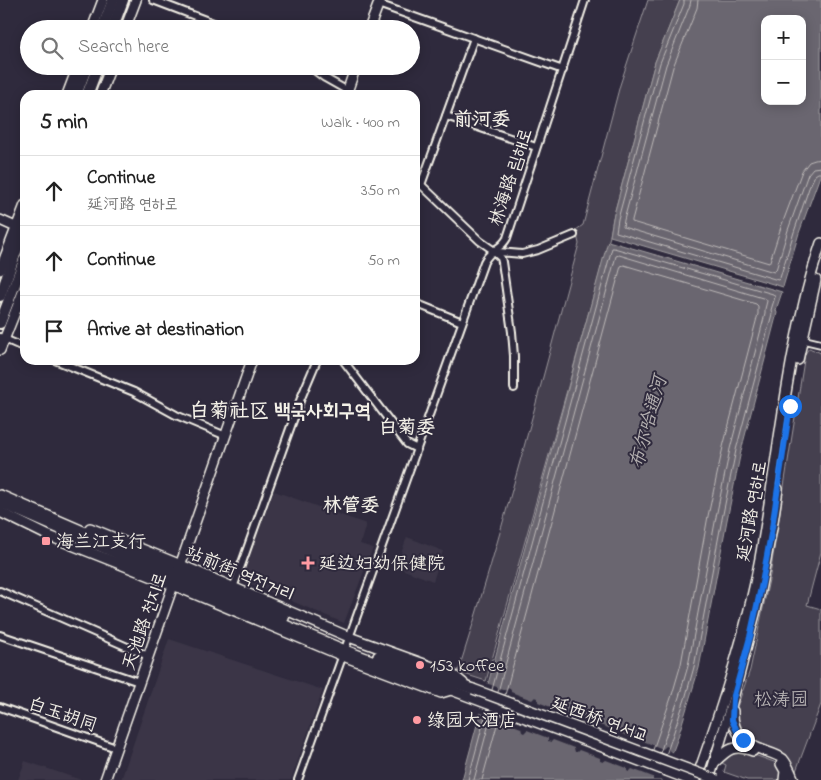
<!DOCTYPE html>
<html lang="en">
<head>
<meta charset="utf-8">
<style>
  body { margin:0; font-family:"Indie Flower","LXGW WenKai TC","Poor Story",sans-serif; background:#f2f2f2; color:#222 }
  .controls { position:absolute; right:15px; top:15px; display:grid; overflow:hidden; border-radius:10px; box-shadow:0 2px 12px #0003 }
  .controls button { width:45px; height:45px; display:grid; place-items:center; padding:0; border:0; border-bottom:1px solid #e0e0e0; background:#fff; color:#222; font:25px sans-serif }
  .stop { position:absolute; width:15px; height:15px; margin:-11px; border:4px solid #1a73e8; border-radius:50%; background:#fff }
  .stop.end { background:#1a73e8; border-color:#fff; box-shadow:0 1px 5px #0008 }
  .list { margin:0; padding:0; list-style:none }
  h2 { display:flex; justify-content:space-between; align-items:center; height:65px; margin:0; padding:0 20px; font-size:21px }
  h2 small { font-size:16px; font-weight:400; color:#767676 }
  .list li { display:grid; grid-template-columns:32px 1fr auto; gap:15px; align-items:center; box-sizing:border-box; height:70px; padding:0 20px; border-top:1px solid #e0e0e0 }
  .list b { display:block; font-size:19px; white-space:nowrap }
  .list p { margin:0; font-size:16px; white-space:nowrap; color:#767676 }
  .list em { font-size:16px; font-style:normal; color:#767676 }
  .icon { flex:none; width:28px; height:28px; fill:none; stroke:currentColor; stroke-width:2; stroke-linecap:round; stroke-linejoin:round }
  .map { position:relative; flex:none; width:821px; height:780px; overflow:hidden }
  .search { position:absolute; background:#fff; box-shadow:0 2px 12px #0003; left:20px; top:20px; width:400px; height:55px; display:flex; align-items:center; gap:12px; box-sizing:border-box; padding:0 18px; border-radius:28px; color:#767676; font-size:19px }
  .panel { position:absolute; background:#fff; box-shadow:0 2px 12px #0003; left:20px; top:90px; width:400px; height:275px; border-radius:15px }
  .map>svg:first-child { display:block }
  .built { fill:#3b3647 }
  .green { fill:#454050; stroke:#9c989c }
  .water { fill:#6a6670; stroke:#a19ea0; fill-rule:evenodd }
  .pier { fill:#2f2a3d }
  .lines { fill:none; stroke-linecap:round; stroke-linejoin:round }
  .shore { stroke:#bdb9b8; stroke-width:1 }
  .street-casing { stroke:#f4f1e8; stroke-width:10 }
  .secondary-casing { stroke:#f4f1e8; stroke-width:12 }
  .primary-casing { stroke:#f4f1e8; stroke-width:14 }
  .street { stroke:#2f2a3d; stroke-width:6 }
  .secondary { stroke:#2f2a3d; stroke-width:9 }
  .primary { stroke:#2f2a3d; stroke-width:10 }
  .secondary-bridge-casing { stroke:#f4f1e8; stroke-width:12; stroke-linecap:butt }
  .secondary-bridge { stroke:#2f2a3d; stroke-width:9 }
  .route { stroke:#1a73e8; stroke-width:6 }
  .poi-dot { fill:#ff9aa2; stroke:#2f2a3d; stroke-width:2 }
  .labels { text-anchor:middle; stroke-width:4; stroke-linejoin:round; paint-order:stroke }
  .street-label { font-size:18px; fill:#f4f1e8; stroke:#2f2a3d }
  .poi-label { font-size:18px; fill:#f4f1e8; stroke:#2f2a3d; text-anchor:start }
  .park-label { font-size:18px; fill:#b7b3b3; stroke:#2f2a3d }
  .neighbourhood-label { font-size:19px; font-weight:bold; fill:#f4f1e8; stroke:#2f2a3d }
  .water-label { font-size:19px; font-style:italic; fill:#b6b2b2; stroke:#2f2a3d }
  .quarter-label { font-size:20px; font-weight:bold; fill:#f4f1e8; stroke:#2f2a3d }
</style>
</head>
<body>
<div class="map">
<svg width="821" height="780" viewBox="0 0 821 780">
  <rect width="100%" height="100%" fill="#2f2a3d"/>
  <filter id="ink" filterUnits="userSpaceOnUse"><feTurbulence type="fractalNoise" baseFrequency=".02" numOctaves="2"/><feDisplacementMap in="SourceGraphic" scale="10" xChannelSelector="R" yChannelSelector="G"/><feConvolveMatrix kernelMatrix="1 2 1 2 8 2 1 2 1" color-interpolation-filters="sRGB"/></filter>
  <g filter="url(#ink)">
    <g class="built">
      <polygon points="274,491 366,524 360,544 373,548 344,623 244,581 242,577"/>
      <polygon points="407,537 443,551 433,581 396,567"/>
      <polygon points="169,639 323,690 291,780 121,780"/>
      <polygon points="25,761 81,780 18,780"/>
    </g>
    <g class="green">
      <path d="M648,0H680L655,62L613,218L610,236L486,681L458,672C503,531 540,387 579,244L576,230L583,225L620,85Z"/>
      <path d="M809,348L821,353V552L807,605L821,609V704L796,771C792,765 790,759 784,755C763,739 734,745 737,707L750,670L770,575L805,354Z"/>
      <path d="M743,751L774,762L781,769V780H747L724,772L726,765L722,763C726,755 734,753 743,751Z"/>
    </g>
    <g class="water">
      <path d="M680,0H821V173L799,233L783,287L610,236L613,218L655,62ZM765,19H802V101H765Z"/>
      <polygon points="608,241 782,292 776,310 777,313 741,451 727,520 699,668 677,740 662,780 462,780"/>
    </g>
    <polygon class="pier" points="486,683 505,690 508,687 511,689 511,692 532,700 535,697 538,698 538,702 558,710 561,707 564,708 564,712 585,719 587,717 590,718 591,722 611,729 613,727 616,728 617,732 636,739 640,737 642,738 643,741 663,749 666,746 669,747 669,751 675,753 665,780 653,780 653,777 632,769 629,772 627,771 627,768 606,760 603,762 600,761 600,758 579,750 577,752 575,752 574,748 553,740 551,742 548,741 548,738 527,730 524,733 522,732 521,728 500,720 498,723 495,722 495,718 478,712"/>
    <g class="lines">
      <g class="shore">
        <polyline points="684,0 684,4 660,63 618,219 616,232 778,280 780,278 794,232 809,188 815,175 818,173 821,173"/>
        <polyline points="691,0 690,5 666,65 624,220 623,227 774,272 776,270 788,230 808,174 813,168 821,167"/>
        <polyline points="698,0 697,8 673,67 632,220 632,222 769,263 770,261 781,227 802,171 809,162 815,160 821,159"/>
        <polyline points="492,690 612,248 614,248 773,294 775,297 771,310 772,314 736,450 722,519 694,667 685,699 666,755"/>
        <polyline points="498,692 616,256 619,255 766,299 767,301 765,309 765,314 730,449 716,517 688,666 679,697 660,753"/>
        <polyline points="505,695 621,266 624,265 756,304 758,306 758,314 723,447 708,516 681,664 672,695 653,750"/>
        <polyline points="468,780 487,709"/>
        <polyline points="474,780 492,712"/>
        <polyline points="482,780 500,714"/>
      </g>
      <g class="street-casing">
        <g id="street">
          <polyline points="153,0 229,29"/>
          <polyline points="378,4 563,70"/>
          <polyline points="309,66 325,78 348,91"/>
          <polyline points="446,116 536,147"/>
          <polyline points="415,179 480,241 493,250 498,252 522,254 538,250 574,235"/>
          <polyline points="421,185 474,38"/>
          <polyline points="493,251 501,258 502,262 512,332 514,356 514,388"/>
          <polyline points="415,303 462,322"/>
          <polyline points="0,337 25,348"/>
          <polyline points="800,339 821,344"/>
          <polyline points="55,360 134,392 176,415 226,436"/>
          <polyline points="343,360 407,444 417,449"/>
          <polyline points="233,588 301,398 317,360"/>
          <polyline points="0,591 148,656"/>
          <polyline points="0,635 139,682"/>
          <polyline points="0,707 116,748"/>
          <path d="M298,780L484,262C491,248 501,250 507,238L585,0"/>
        </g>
      </g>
      <g class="secondary-casing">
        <g id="secondary">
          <polyline points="92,29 103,0"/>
          <polyline points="125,29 136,0"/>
          <polyline points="369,29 380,0"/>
          <polyline points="67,95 78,66"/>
          <polyline points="100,95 111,66"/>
          <polyline points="346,95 356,66"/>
          <polyline points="0,220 20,229"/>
          <polyline points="0,270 25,205"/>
          <polyline points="0,350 25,287"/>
          <polyline points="798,360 816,280"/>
          <polyline points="0,495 284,618"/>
          <polyline points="0,503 175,579 345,650 690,780"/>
          <polyline points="0,512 49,536 173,585 343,656 441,693 451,690"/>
          <polyline points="90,528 181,565 349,637 452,674 463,683"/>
          <polyline points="378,656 473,689"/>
          <path d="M733,711C732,734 745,744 765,751C771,753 778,755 783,759C788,765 791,773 794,780"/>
          <path d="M715,762C728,749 734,744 753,751"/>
          <polyline points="781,764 785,771 784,780"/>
          <polyline points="105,780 252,360"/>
          <path d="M696,780C722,707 746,634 760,558C779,454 787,344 821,243"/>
          <polyline points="709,780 733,699 757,606 772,528 778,489"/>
        </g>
      </g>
      <g class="primary-casing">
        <g id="primary">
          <polyline points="102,29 113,0"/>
          <polyline points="112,29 123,0"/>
          <polyline points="76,95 87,66"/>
          <polyline points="87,95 98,66"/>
          <polyline points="0,296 25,227"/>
          <polyline points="0,323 25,258"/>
        </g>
      </g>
      <use href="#street" class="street"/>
      <use href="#secondary" class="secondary"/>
      <use href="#primary" class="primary"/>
      <g class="secondary-bridge-casing">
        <polyline id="secondary-bridge" points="473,689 717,780"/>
      </g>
      <use href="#secondary-bridge" class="secondary-bridge"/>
    </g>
  </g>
  <g class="lines" filter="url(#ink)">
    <polyline class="route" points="743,740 737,731 732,720 733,699 750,637 762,583 772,528 790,406"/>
  </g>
  <g class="poi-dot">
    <rect x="41" y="536" width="10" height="10" rx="2.5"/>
    <path d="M305.5 555.5h5v5h5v5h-5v5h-5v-5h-5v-5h5z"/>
    <circle cx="420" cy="665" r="5"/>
    <circle cx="417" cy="720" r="5"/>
  </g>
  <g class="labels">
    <g class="street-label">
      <text transform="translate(510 177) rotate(-72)" y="6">林海路 림해로</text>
      <text transform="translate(751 511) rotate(-80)" y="6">延河路 연하로</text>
      <text transform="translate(240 573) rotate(23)" y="6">站前街 역전거리</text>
      <text transform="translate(144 621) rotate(-71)" y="6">天池路 천지로</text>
      <text transform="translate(63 714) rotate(19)" y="6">白玉胡同</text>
      <text transform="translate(600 719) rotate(20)" y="6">延西桥 연서교</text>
    </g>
    <g class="poi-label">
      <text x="56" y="547">海兰江支行</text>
      <text x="319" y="569">延边妇幼保健院</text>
      <text x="430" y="671">153 koffee</text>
      <text x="427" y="726">绿园大酒店</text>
    </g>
    <g class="park-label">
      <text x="781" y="705">松涛园</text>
    </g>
    <g class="neighbourhood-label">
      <text x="482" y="125">前河委</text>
      <text x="407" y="433">白菊委</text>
      <text x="351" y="511">林管委</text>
    </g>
    <g class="water-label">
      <text transform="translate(647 422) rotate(-75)" y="7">布尔哈通河</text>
    </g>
    <g class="quarter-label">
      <text x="280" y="417">白菊社区 백국사회구역</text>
    </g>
  </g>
</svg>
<div class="controls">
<button>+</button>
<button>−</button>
</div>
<div class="stop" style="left:790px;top:406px"></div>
<div class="stop end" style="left:743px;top:740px"></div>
<div class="search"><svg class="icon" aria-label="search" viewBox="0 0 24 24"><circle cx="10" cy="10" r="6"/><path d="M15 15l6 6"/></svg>Search here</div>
<section class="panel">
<h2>5 min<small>Walk · 400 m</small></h2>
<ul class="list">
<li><svg class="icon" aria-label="ahead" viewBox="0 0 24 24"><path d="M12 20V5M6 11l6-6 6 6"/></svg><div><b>Continue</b><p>延河路 연하로</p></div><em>350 m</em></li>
<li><svg class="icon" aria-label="ahead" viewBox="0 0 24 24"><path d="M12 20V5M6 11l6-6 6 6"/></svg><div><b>Continue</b></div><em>50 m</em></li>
<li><svg class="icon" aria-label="arrive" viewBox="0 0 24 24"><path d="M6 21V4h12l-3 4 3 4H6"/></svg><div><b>Arrive at destination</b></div></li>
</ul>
</section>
</div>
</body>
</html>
